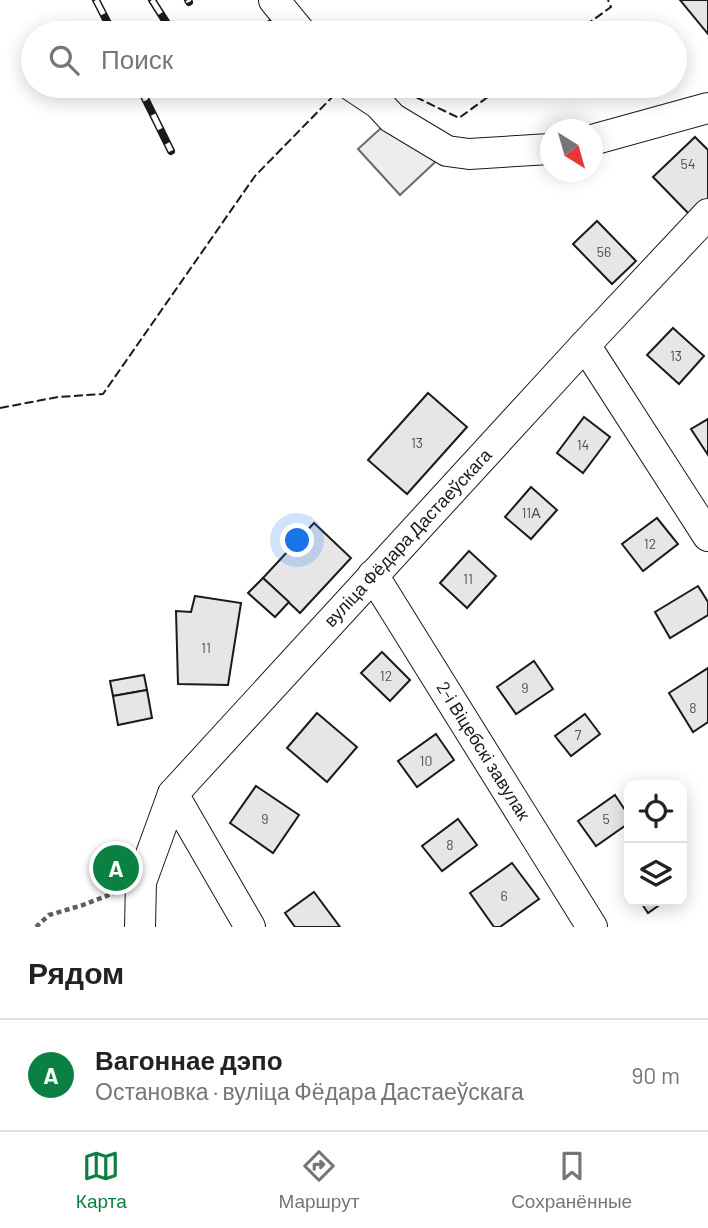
<!DOCTYPE html>
<html lang="ru">
<head>
<meta charset="utf-8">
<style>
  body { margin:0; font-family:Barlow,sans-serif; background:#f6f6f6; color:#222 }
  .controls { position:absolute; right:21px; bottom:21px; display:grid; overflow:hidden; border-radius:14px; box-shadow:0 4px 18px #0003 }
  .controls button { width:63px; height:63px; display:grid; place-items:center; padding:0; border:0; border-bottom:2px solid #e0e0e0; background:#fff; color:#222; font:35px sans-serif }
  .compass { position:absolute; left:540px; top:119px; width:63px; height:63px; border-radius:50%; background:#fff; box-shadow:0 4px 18px #0003; rotate:143deg }
  .you { position:absolute; left:298px; top:541px; width:24px; height:24px; margin:-18px; border:5px solid #fff; border-radius:50%; background:#1a73e8; box-shadow:0 0 0 10px #1a73e833 }
  .badge { display:grid; place-items:center; width:46px; height:46px; border-radius:50%; background:#0b8043; color:#fff; font-size:23px; font-weight:700 }
  .pin { position:absolute; translate:-50% -50%; border:4px solid #fff; box-shadow:0 2px 7px #0006 }
  .list { margin:0; padding:0; list-style:none }
  h2 { display:flex; justify-content:space-between; align-items:center; height:91px; margin:0; padding:0 28px; font-size:30px }
  h2 small { font-size:23px; font-weight:400; color:#767676 }
  .list li { display:grid; grid-template-columns:46px 1fr auto; gap:21px; align-items:center; box-sizing:border-box; height:112px; padding:0 28px; border-top:2px solid #e0e0e0 }
  .list b { display:block; font-size:26px; white-space:nowrap }
  .list p { margin:0; font-size:23px; white-space:nowrap; color:#767676 }
  .list em { font-size:23px; font-style:normal; color:#767676 }
  .icon { flex:none; width:38px; height:38px; fill:none; stroke:currentColor; stroke-width:2; stroke-linecap:round; stroke-linejoin:round }
  .map { position:relative; flex:none; width:708px; height:927px; overflow:hidden }
  .search { position:absolute; background:#fff; box-shadow:0 4px 18px #0003; left:21px; right:21px; top:21px; height:77px; display:flex; align-items:center; gap:18px; box-sizing:border-box; padding:0 24px; border-radius:38px; color:#767676; font-size:26px }
  .sheet { height:203px; background:#fff }
  nav { display:flex; justify-content:space-around; align-items:center; box-sizing:border-box; height:98px; border-top:2px solid #e0e0e0; background:#fff; font-size:19px; color:#767676 }
  nav a { display:grid; justify-items:center; gap:4px }
  nav .on { color:#0b8043 }
  .map>svg:first-child { display:block }
  .pitch { fill:#ededed; stroke:#6a6a6a; stroke-width:2 }
  .building { fill:#e6e6e6; stroke:#1a1a1a; stroke-width:2 }
  .lines { fill:none; stroke-linecap:round; stroke-linejoin:round }
  .minor-casing { stroke:#1a1a1a; stroke-width:32 }
  .path { stroke:#5f5f5f; stroke-width:4.5; stroke-dasharray:5 3.5; stroke-linecap:butt }
  .minor { stroke:#fff; stroke-width:30 }
  .rail-casing { stroke:#1a1a1a; stroke-width:8 }
  .rail { stroke:#fff; stroke-width:5; stroke-dasharray:16; stroke-linecap:butt }
  .fence { stroke:#1a1a1a; stroke-width:2; stroke-dasharray:9 3.5; stroke-linecap:butt }
  .labels { text-anchor:middle; stroke-width:5; stroke-linejoin:round; paint-order:stroke }
  .number-label { font-size:14px; fill:#4d4d4d }
  .street-label { font-size:18px; fill:#1a1a1a; stroke:#fff }
</style>
</head>
<body>
<div class="map">
<svg width="708" height="927" viewBox="0 0 708 927">
  <rect width="100%" height="100%" fill="#fff"/>
  <polygon class="pitch" points="392,118 447,151 400,195 358,149"/>
  <g class="building">
    <polygon points="680,0 708,0 708,34"/>
    <polygon points="275,16 290,33 254,33"/>
    <polygon points="695,137 708,150 708,202 692,217 653,177"/>
    <polygon points="597,221 636,261 612,284 573,244"/>
    <polygon points="673,328 704,356 679,384 647,355"/>
    <polygon points="428,393 467,427 407,494 368,460"/>
    <polygon points="584,417 610,437 583,473 557,453"/>
    <polygon points="708,419 708,455 691,429"/>
    <polygon points="531,487 557,510 531,539 505,517"/>
    <polygon points="657,518 678,544 643,571 622,544"/>
    <polygon points="314,523 351,558 300,613 263,578"/>
    <polygon points="469,551 496,576 467,608 440,583"/>
    <polygon points="263,578 289,602 275,617 248,593"/>
    <polygon points="698,586 708,602 708,615 670,638 655,612"/>
    <polygon points="195,596 241,603 228,685 178,684 176,611 191,612"/>
    <polygon points="382,652 410,680 390,701 361,673"/>
    <polygon points="534,661 553,689 516,714 497,687"/>
    <polygon points="708,668 708,722 693,732 669,693"/>
    <polygon points="144,675 147,690 113,696 110,681"/>
    <polygon points="147,690 152,718 118,725 113,696"/>
    <polygon points="317,713 357,747 327,782 287,748"/>
    <polygon points="585,714 600,734 571,756 555,736"/>
    <polygon points="436,734 454,760 417,787 398,761"/>
    <polygon points="256,786 299,815 273,853 230,823"/>
    <polygon points="615,795 629,816 629,823 596,846 578,821"/>
    <polygon points="458,819 477,845 442,871 422,846"/>
    <polygon points="512,863 539,899 500,927 494,927 470,893"/>
    <polygon points="314,892 340,927 295,927 285,913"/>
    <polygon points="640,901 665,901 648,913"/>
  </g>
  <g class="lines">
    <g class="minor-casing">
      <g id="minor">
        <polyline points="274,0 301,33"/>
        <polyline points="352,86 379,104 392,118 447,151 469,154 550,149"/>
        <polyline points="592,140 708,108"/>
        <polyline points="585,345 708,536"/>
        <polyline points="373,575 592,927"/>
        <polyline points="173,794 250,927"/>
        <polyline points="140,927 141,882 173,794 585,345 708,214"/>
      </g>
    </g>
    <polyline class="path" points="36,927 49,915 83,905 114,893"/>
    <use href="#minor" class="minor"/>
    <g class="rail-casing">
      <g id="rail">
        <polyline points="96,0 113,33"/>
        <polyline points="152,0 173,33"/>
        <polyline points="188,0 189,2"/>
        <polyline points="139,86 171,151"/>
      </g>
    </g>
    <use href="#rail" class="rail"/>
    <g class="fence">
      <polyline points="575,33 611,7 608,0"/>
      <polyline points="393,86 459,118 503,86"/>
      <polyline points="0,408 58,397 103,394 255,176 342,87"/>
    </g>
  </g>
  <g class="labels">
    <g class="number-label">
      <text x="688" y="169">54</text>
      <text x="604" y="257">56</text>
      <text x="676" y="361">13</text>
      <text x="417" y="448">13</text>
      <text x="583" y="450">14</text>
      <text x="531" y="518">11А</text>
      <text x="650" y="549">12</text>
      <text x="468" y="584">11</text>
      <text x="206" y="653">11</text>
      <text x="386" y="681">12</text>
      <text x="525" y="693">9</text>
      <text x="693" y="713">8</text>
      <text x="578" y="740">7</text>
      <text x="426" y="766">10</text>
      <text x="265" y="824">9</text>
      <text x="606" y="824">5</text>
      <text x="450" y="850">8</text>
      <text x="504" y="901">6</text>
    </g>
    <g class="street-label">
      <text transform="translate(408 538) rotate(-47)" y="6">вуліца Фёдара Дастаеўскага</text>
      <text transform="translate(483 751) rotate(58)" y="6">2-і Віцебскі завулак</text>
    </g>
  </g>
</svg>
<div class="controls">
<button><svg class="icon" aria-label="locate" viewBox="0 0 24 24"><circle cx="12" cy="12" r="6"/><path d="M12 2v4M12 18v4M2 12h4M18 12h4"/></svg></button>
<button><svg class="icon" aria-label="layers" viewBox="0 0 24 24"><path d="M12 4l9 5-9 5-9-5zM3 14l9 5 9-5"/></svg></button>
</div>
<svg class="compass" viewBox="-18 -18 36 36"><path d="M0-13l5 13h-10z" fill="#e53935"/><path d="M0 13l5-13h-10z" fill="#767676"/></svg>
<div class="you"></div>
<div class="pin badge" style="left:116px;top:868px">A</div>
<div class="search"><svg class="icon" aria-label="search" viewBox="0 0 24 24"><circle cx="10" cy="10" r="6"/><path d="M15 15l6 6"/></svg>Поиск</div>
</div>
<section class="sheet">
<h2>Рядом<small></small></h2>
<ul class="list">
<li><span class="badge">A</span><div><b>Вагоннае дэпо</b><p>Остановка · вуліца Фёдара Дастаеўскага</p></div><em>90 m</em></li>
</ul>
</section>
<nav>
<a class="on"><svg class="icon" aria-label="map" viewBox="0 0 24 24"><path d="M3 6l6-2 6 2 6-2v14l-6 2-6-2-6 2zM9 4v14M15 6v14"/></svg>Карта</a>
<a><svg class="icon" aria-label="directions" viewBox="0 0 24 24"><path d="M12 3l9 9-9 9-9-9zM9 14v-3h6M13 9l2 2-2 2"/></svg>Маршрут</a>
<a><svg class="icon" aria-label="saved" viewBox="0 0 24 24"><path d="M7 4h10v16l-5-4-5 4z"/></svg>Сохранённые</a>
</nav>
</body>
</html>
